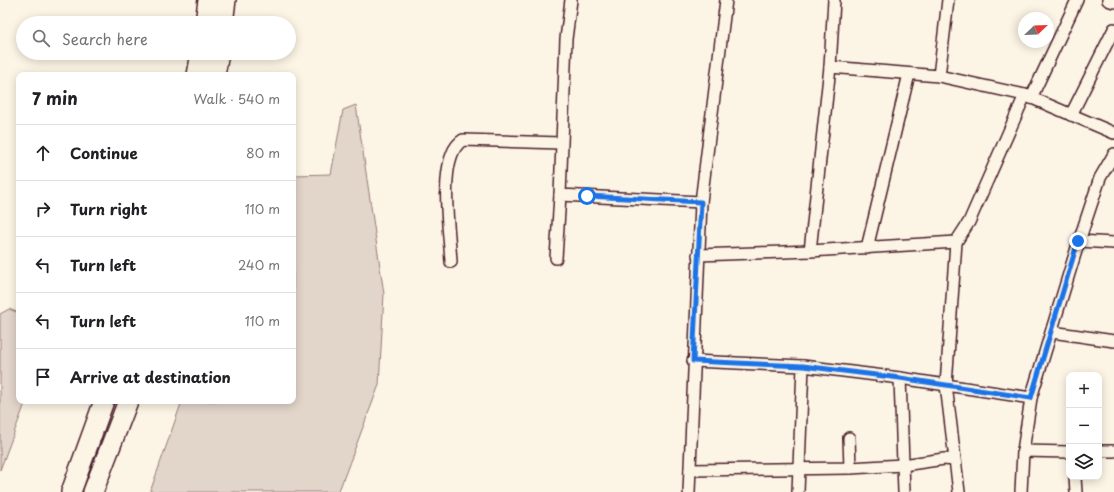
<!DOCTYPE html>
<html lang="en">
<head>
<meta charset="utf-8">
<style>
  body { margin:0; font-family:"Playpen Sans",sans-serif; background:#f6f6f6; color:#202124 }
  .controls { position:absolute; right:12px; bottom:12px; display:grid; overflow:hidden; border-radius:8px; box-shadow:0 2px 10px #0003 }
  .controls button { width:36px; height:36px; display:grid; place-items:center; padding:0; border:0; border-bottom:1px solid #e0e0e0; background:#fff; color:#202124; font:20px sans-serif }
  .compass { position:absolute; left:1018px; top:12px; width:36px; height:36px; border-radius:50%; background:#fff; box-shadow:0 2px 10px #0003; rotate:67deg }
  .stop { position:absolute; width:12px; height:12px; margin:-9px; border:3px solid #1a73e8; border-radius:50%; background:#fff }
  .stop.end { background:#1a73e8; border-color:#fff; box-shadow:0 1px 4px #0008 }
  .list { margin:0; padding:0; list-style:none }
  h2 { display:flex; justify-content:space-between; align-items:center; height:52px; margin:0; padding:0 16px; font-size:17px }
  h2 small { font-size:13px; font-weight:400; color:#757577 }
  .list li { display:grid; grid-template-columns:26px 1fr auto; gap:12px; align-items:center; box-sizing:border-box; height:56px; padding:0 16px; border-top:1px solid #e0e0e0 }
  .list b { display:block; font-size:15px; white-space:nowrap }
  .list em { font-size:13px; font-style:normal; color:#757577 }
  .icon { flex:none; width:22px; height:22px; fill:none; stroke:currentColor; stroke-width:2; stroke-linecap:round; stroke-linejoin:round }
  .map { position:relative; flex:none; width:1114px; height:492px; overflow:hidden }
  .search { position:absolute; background:#fff; box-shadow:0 2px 10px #0003; left:16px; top:16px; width:280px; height:44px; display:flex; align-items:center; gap:10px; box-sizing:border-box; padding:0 14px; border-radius:22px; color:#757577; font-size:15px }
  .panel { position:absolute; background:#fff; box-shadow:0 2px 10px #0003; left:16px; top:72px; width:280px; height:332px; border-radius:8px }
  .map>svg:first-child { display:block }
  .green { fill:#e2d5ca; stroke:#967a7a }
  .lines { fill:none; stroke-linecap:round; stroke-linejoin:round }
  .minor-casing { stroke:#4a1f2b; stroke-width:14 }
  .trunk-casing { stroke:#4a1f2b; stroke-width:22 }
  .minor { stroke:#fcf5e5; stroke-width:11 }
  .trunk { stroke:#fcf5e5; stroke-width:19 }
  .route { stroke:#1a73e8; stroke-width:5 }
</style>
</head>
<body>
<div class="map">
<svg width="1114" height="492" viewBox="0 0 1114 492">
  <rect width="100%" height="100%" fill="#fcf5e5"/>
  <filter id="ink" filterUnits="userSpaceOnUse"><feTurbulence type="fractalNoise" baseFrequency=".025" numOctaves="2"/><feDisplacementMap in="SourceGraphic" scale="8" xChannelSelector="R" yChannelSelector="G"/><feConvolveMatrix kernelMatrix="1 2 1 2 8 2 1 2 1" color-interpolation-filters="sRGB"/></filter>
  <g filter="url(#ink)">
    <g class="green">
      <polygon points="356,105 384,294 379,385 340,488 336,492 150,492 182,401 293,401 293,175 331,174 343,110"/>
      <polygon points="9,309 19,313 19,401 26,401 0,470 0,314"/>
    </g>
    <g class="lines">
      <g class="minor-casing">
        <g id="minor">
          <polyline points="571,0 566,39 560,195 701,202 689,492"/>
          <polyline points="1108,0 1114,2"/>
          <polyline points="830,67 939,76 1025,95 1114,133"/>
          <polyline points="939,76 948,0"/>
          <polyline points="1031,98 1077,0"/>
          <polyline points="1071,115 1114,29"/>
          <polyline points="701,202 726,0"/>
          <polyline points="1079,241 1114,243"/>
          <polyline points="867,248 909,74"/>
          <polyline points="810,251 830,67 834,0"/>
          <polyline points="698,255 810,251 956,242"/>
          <polyline points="556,258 560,195"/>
          <path d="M451,262C450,234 436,156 463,140L561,143"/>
          <polyline points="1052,332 1114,341"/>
          <polyline points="693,361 803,366 798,492"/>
          <polyline points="803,366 900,378 1031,398"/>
          <polyline points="900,378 904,492"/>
          <polyline points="849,438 850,468"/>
          <polyline points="1023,451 1031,398 1079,241 1100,178 1114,154"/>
          <polyline points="1099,451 1114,451"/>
          <polyline points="690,470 850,468 903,465 944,459 954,460"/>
          <polyline points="1075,477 1076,492"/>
          <polyline points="959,492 946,385 956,242 969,222 1025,95"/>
          <polyline points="1021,492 1023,451 1069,452"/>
        </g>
      </g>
      <g class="trunk-casing">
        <g id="trunk">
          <polyline points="205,23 208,0"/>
          <polyline points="223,23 226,0"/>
          <polyline points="197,75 201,53"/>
          <polyline points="215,75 219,53"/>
          <polyline points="71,492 104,401"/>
          <polyline points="93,492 128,401"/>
        </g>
      </g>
      <use href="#minor" class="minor"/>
      <use href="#trunk" class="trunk"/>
    </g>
  </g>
  <g class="lines" filter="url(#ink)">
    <polyline class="route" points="587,196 701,202 693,361 803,366 900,378 1031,398 1078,241"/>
  </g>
</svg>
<div class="controls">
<button>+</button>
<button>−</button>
<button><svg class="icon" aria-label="layers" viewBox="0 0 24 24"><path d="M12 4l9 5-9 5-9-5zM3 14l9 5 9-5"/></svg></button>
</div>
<svg class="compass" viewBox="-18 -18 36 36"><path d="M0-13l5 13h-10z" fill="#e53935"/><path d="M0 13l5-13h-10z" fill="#757577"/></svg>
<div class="stop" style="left:587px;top:196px"></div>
<div class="stop end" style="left:1078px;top:241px"></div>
<div class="search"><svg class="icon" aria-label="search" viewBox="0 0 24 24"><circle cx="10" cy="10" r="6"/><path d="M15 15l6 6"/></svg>Search here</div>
<section class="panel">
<h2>7 min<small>Walk · 540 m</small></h2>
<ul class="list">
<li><svg class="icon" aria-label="ahead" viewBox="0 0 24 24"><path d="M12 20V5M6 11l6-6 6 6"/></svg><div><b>Continue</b></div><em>80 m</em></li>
<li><svg class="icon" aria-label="right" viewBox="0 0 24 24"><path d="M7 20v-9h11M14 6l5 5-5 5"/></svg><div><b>Turn right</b></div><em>110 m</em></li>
<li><svg class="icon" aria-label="left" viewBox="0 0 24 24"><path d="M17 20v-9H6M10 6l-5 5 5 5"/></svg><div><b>Turn left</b></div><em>240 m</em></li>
<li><svg class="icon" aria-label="left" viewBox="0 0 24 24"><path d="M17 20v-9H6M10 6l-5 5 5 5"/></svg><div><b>Turn left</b></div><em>110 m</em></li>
<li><svg class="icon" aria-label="arrive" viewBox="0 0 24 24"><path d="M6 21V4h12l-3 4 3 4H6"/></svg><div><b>Arrive at destination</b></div></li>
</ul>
</section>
</div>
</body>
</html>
